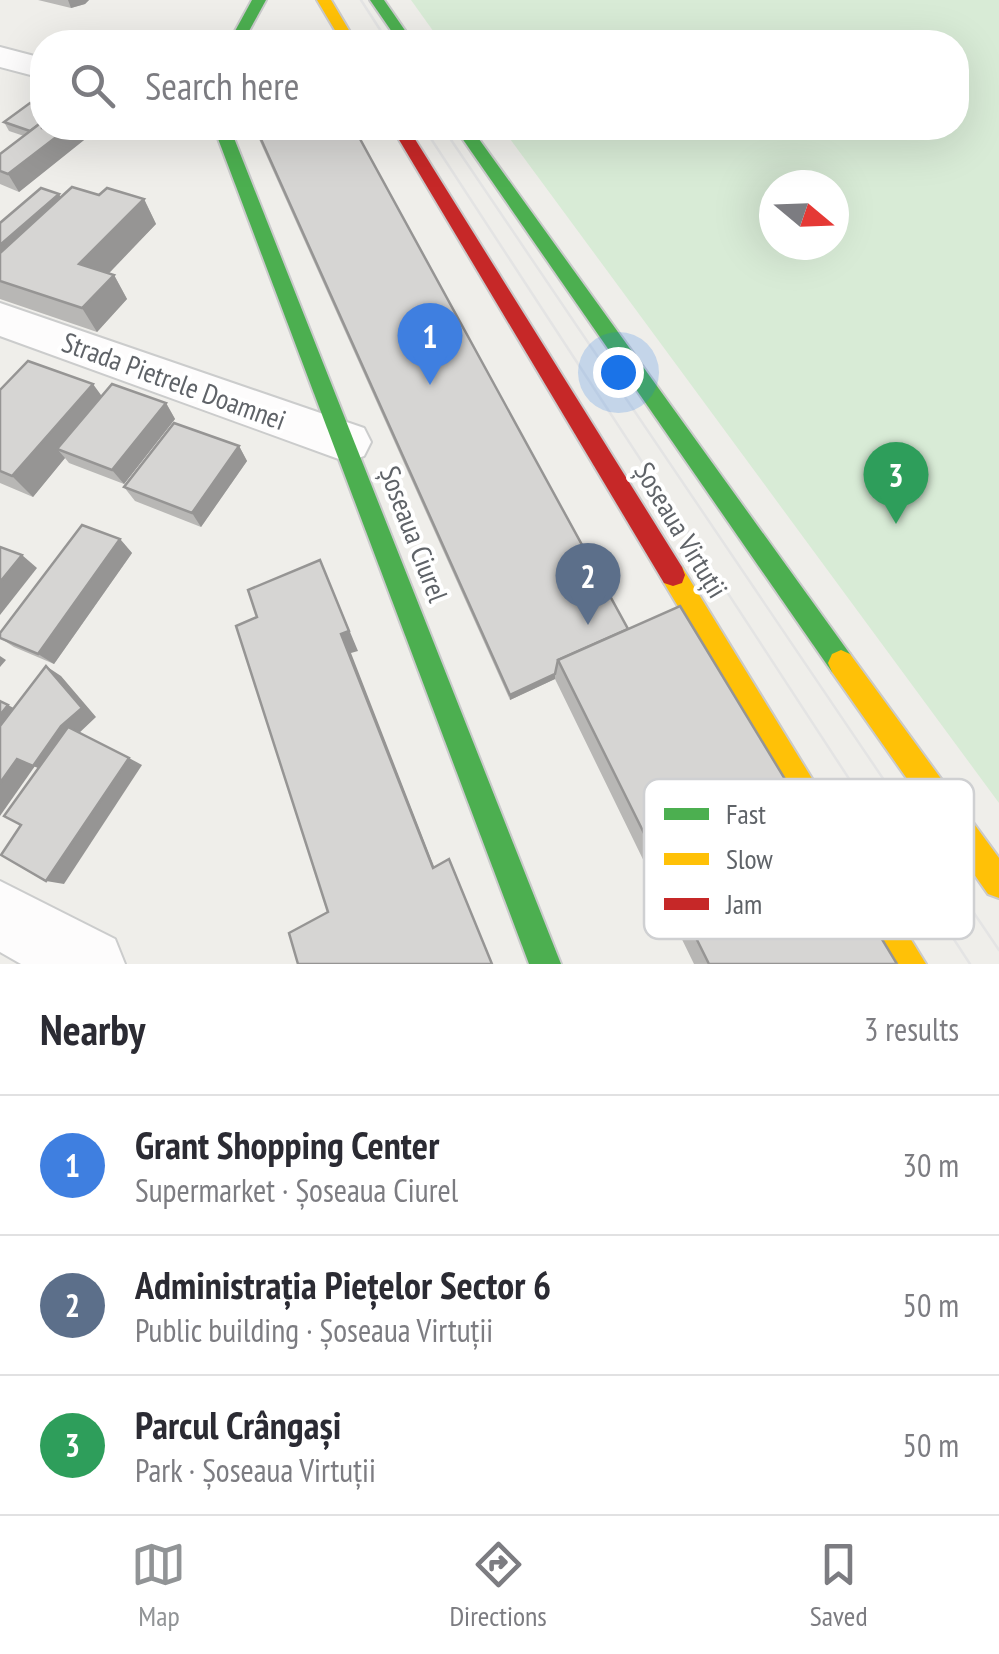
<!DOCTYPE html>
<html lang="en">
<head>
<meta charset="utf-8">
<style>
  body { margin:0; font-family:"PT Sans Narrow",sans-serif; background:#f2f2f3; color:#2b2b33 }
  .compass { position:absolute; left:759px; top:170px; width:90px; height:90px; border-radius:50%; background:#fff; box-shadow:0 10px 40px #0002; rotate:109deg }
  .you { position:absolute; left:618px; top:372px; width:35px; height:35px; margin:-25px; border:8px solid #fff; border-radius:50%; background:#1a73e8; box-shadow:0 0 0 15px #1a73e833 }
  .badge { display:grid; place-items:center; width:65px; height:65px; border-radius:50%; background:#919496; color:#fff; font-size:32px; font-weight:700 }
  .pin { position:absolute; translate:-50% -82px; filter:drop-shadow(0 2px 5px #0008) }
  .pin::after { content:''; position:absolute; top:52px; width:35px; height:30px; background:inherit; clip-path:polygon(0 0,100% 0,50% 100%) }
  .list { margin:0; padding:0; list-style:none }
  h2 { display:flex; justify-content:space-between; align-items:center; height:130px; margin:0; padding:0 40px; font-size:42px }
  h2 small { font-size:32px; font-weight:400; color:#7c7c81 }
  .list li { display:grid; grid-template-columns:65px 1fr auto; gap:30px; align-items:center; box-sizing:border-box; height:140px; padding:0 40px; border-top:2px solid #e1e1e2 }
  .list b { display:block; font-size:38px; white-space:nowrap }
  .list p { margin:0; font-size:32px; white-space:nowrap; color:#7c7c81 }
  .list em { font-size:32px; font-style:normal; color:#7c7c81 }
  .icon { flex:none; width:55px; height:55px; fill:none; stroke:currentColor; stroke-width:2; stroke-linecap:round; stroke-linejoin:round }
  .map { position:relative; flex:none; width:999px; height:964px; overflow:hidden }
  .search { position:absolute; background:#fff; box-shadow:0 10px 40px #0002; left:30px; right:30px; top:30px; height:110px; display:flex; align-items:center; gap:25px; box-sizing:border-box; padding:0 35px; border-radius:40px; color:#7c7c81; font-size:38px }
  .sheet { height:550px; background:#fff }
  nav { display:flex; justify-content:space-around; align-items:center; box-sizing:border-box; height:140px; border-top:2px solid #e1e1e2; background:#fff; font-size:28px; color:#7c7c81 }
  nav a { display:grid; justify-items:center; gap:5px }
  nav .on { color:#919496 }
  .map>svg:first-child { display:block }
  .green { fill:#d8ebd6; fill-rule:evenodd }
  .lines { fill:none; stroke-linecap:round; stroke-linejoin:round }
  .street-casing { stroke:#cbcccc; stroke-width:4 }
  .fast-casing { stroke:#cacacb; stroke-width:4 }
  .slow-casing { stroke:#cacacb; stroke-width:4 }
  .jam-casing { stroke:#cacacb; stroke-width:4 }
  .street { fill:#fdfcfc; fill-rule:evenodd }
  .fast { fill:#4caf50; fill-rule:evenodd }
  .slow { fill:#ffc107; fill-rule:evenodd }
  .jam { fill:#c62828; fill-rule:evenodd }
  .tram { stroke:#e4e4e4; stroke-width:2.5 }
  .wall { fill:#b8b7b5 }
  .shaded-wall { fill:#969594 }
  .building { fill:#d6d5d3; stroke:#969594; stroke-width:2.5 }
  .labels { text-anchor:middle; stroke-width:8; stroke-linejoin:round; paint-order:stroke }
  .street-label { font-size:28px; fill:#5f6368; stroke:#fff }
  .key { fill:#fff; stroke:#cfd0d2; stroke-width:2.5 }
  .key-label { font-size:28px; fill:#5f6368 }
</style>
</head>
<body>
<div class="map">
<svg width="999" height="964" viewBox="0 0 999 964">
  <rect width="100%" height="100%" fill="#efeeea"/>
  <path class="green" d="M411,0H999V803L502,128H956V42H441ZM774,185H834V245H774Z"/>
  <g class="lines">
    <g class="street-casing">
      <g id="street">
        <polygon points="0,47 42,58 42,78 0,67"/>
        <polygon points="0,303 364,428 371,442 364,456 347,462 0,336"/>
        <polygon points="0,881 115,939 125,964 21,964 0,952"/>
      </g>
    </g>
    <g class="fast-casing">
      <g id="fast">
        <polygon points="252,0 266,0 243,42 229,42"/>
        <polygon points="370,0 384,0 413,42 399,42"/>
        <polygon points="214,128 230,128 561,964 529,964"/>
        <polygon points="455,128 471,128 850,654 854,663 850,672 841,676 832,672"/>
      </g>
    </g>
    <g class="slow-casing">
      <g id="slow">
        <polygon points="317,0 331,0 356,42 342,42"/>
        <polygon points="673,564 682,567 926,964 892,964 664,583 661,575 664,567"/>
        <polygon points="841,650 850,654 999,858 999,898 988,894 832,672 828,663 832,654"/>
      </g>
    </g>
    <g class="jam-casing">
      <polygon id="jam" points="392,128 408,128 682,567 685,575 682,583 673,586 664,583"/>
    </g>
    <use href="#street" class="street"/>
    <use href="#fast" class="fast"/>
    <use href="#slow" class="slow"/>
    <use href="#jam" class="jam"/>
    <g class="tram">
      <polyline points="361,0 388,42"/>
      <polyline points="424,128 970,964"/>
      <polyline points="443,128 999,950"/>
    </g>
  </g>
  <g class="wall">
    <polygon points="38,0 89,0 85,4 71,8"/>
    <polygon points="4,122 42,128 99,128 19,192 0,184 0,154 24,136 9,131"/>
    <polygon points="254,128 354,128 628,629 897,964 694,964 555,679 510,700"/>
    <polygon points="99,195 144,199 156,224 108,273 114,275 127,299 97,332 0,299 0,223 61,197"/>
    <polygon points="0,390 101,396 166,403 175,419 124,484 69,463 65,458 33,497 0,483"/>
    <polygon points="239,446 247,461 201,527 135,501 124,487"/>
    <polygon points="120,539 132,553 54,664 14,647 0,638"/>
  </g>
  <g class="shaded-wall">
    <polygon points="68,0 89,0 85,4 71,8"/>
    <polygon points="68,128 99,128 19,192 8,174"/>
    <polygon points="59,194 69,212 0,274 0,245"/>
    <polygon points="144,199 156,224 94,289 79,264"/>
    <polygon points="114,275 127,299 97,332 82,308"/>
    <polygon points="93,384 109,406 57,449 65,458 33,497 12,476"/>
    <polygon points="166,403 175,419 124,484 112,470"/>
    <polygon points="239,446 247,461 201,527 192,513"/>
    <polygon points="120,539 132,553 54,664 38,654"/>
    <polygon points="22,555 37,568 0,615 0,582"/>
    <polygon points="320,560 358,651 351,653 437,874 433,868 341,634"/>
    <polygon points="0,656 6,660 0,667"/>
    <polygon points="46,666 61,676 96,717 77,735 50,773 33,766"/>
    <polygon points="555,674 555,679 510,700 510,695"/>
    <polygon points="8,705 25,714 0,748 0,715"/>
    <polygon points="129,758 142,765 64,884 46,881"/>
    <polygon points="17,759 35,766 0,816 0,783"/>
  </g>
  <g class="building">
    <polygon points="30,103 42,105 42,122 30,131 4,122"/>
    <polygon points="42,122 42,128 68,128 8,174 0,171 0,154"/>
    <polygon points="256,128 354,128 628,629 558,660 555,674 510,695"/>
    <polygon points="72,187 99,195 107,188 144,199 79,264 114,275 82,308 0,281 0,253"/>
    <polygon points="41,188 59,194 0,245 0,223"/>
    <polygon points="28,361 93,384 12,476 0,471 0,390"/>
    <polygon points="112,384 166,403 112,470 57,449"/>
    <polygon points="174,423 239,446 192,513 124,487"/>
    <polygon points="82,525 120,539 38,654 0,638 0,633"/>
    <polygon points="0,547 22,555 0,582"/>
    <polygon points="320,560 349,631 341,634 433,868 449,859 492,964 298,964 289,933 328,912 236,626 257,617 248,590"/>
    <polygon points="680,606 897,964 709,964 558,660"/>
    <polygon points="46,666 82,708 61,726 33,766 17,759 0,783 0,726"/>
    <polygon points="0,701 8,705 0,715"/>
    <polygon points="68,727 129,758 46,881 1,855 21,825 4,816"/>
  </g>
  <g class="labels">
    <g class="street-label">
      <text transform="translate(174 381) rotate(20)" y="10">Strada Pietrele Doamnei</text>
      <text transform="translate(681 530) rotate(59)" y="10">Șoseaua Virtuții</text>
      <text transform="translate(414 534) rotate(69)" y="10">Șoseaua Ciurel</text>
    </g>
  </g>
  <rect x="644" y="779" width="330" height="160" rx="15" class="key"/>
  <rect x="664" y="808" width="45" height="12" fill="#4caf50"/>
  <rect x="664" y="853" width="45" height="12" fill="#ffc107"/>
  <rect x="664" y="898" width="45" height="12" fill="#c62828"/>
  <g class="key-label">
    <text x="726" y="824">Fast</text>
    <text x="726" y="869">Slow</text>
    <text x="726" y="914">Jam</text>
  </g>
</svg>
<svg class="compass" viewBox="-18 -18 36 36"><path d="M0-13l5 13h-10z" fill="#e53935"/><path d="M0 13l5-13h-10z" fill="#7c7c81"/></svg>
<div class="you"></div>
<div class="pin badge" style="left:430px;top:385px;background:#3f7fe0">1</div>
<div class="pin badge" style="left:588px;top:625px;background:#5c6f8a">2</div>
<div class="pin badge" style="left:896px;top:524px;background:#2e9e5b">3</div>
<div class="search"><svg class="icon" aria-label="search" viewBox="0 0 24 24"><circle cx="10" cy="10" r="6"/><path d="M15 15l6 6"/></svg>Search here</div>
</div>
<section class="sheet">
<h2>Nearby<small>3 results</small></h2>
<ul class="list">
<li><span class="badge" style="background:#3f7fe0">1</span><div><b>Grant Shopping Center</b><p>Supermarket · Șoseaua Ciurel</p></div><em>30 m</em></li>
<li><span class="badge" style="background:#5c6f8a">2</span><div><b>Administrația Piețelor Sector 6</b><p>Public building · Șoseaua Virtuții</p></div><em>50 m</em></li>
<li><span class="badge" style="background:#2e9e5b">3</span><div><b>Parcul Crângași</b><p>Park · Șoseaua Virtuții</p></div><em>50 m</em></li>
</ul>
</section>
<nav>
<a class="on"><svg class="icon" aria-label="map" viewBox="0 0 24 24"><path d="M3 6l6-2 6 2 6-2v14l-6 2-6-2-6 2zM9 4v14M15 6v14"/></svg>Map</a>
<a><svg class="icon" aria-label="directions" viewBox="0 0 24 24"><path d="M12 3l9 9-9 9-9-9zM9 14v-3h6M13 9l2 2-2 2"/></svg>Directions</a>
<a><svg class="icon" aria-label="saved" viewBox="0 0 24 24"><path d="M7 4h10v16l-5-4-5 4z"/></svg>Saved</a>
</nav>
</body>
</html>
